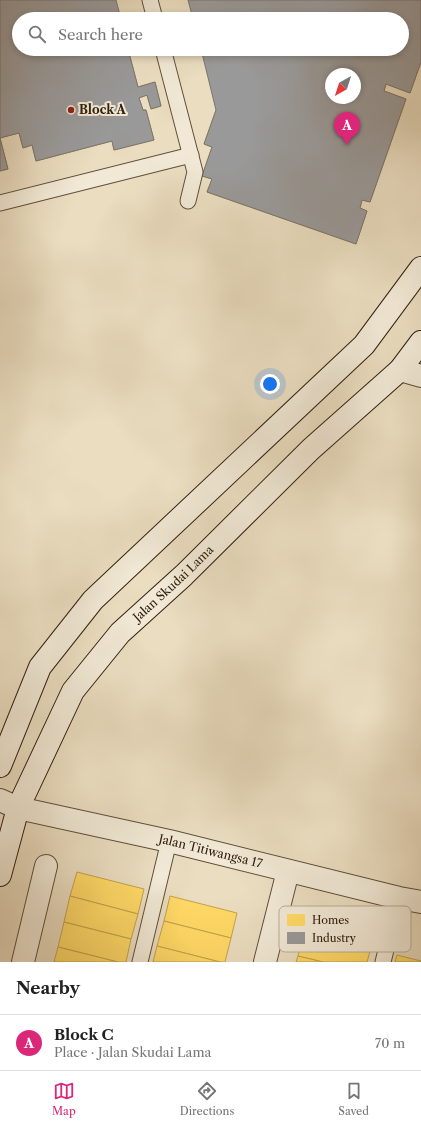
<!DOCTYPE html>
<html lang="en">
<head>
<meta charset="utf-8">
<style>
  body { margin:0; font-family:"Libre Caslon Text",serif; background:#f6f6f6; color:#222 }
  .compass { position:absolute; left:325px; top:68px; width:36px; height:36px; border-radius:50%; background:#fff; box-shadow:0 2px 6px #0003; rotate:219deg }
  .you { position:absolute; left:270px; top:384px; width:14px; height:14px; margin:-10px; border:3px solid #fff; border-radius:50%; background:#1a73e8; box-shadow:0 0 0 6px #1a73e833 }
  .badge { display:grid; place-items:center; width:26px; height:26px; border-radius:50%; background:#db2777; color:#fff; font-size:13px; font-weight:700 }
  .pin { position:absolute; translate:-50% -33px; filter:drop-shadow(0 1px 2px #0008) }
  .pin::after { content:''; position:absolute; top:21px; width:14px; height:12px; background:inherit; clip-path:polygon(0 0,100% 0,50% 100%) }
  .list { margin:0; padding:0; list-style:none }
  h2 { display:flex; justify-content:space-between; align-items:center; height:52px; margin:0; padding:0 16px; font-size:17px }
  h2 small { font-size:13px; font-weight:400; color:#767676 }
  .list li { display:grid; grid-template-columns:26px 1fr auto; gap:12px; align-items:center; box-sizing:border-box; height:56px; padding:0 16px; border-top:1px solid #e0e0e0 }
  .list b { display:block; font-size:15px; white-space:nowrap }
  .list p { margin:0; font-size:13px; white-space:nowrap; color:#767676 }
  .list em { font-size:13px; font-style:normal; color:#767676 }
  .icon { flex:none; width:22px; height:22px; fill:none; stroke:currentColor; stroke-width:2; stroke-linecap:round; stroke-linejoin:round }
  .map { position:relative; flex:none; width:421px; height:962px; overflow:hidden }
  .search { position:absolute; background:#fff; box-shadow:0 2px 6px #0003; left:12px; right:12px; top:12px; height:44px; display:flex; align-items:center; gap:10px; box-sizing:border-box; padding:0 14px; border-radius:22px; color:#767676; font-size:15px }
  .sheet { height:108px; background:#fff }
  nav { display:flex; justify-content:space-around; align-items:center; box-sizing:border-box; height:56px; border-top:1px solid #e0e0e0; background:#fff; font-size:11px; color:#767676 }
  nav a { display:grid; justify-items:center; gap:2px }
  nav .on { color:#db2777 }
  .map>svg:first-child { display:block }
  .homes { fill:#ffd966; stroke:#c2a24c; fill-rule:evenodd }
  .industry { fill:#999; stroke:#7a7570; fill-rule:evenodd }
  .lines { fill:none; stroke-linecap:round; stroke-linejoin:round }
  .lane-casing { stroke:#614f3b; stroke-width:17 }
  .street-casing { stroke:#614f3b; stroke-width:24 }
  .secondary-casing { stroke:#33200f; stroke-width:24 }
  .lane { stroke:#f1e9d6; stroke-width:15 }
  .street { stroke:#f1e9d6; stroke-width:22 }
  .secondary { stroke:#f1e9d6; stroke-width:22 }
  .poi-dot { fill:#8f2418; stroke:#f1e9d6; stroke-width:1.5 }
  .labels { text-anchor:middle; stroke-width:4; stroke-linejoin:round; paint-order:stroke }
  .poi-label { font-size:12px; font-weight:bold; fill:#33200f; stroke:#f1e9d6; text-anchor:start }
  .street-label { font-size:12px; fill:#33200f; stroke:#f1e9d6 }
  .key { fill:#f1e9d6; stroke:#b8ad9a; stroke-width:1 }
  .key-label { font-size:11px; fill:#33200f }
</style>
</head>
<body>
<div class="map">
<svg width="421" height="962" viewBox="0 0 421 962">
  <rect width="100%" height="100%" fill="#eaddc0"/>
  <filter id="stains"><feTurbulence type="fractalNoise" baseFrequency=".005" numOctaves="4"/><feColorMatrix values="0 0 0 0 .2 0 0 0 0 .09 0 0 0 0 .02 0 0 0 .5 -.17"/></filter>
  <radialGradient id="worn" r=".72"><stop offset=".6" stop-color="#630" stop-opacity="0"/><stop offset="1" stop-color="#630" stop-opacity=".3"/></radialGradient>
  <g class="homes">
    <path d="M402,48L421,55V62L410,93L386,84L384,91L406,99L370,202L362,200L360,208L367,211L356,244L207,192L212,179L202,176L212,147L204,144L216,110L289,137L285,150L294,154L290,168L296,170L338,49H376L391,54L393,49H402ZM331,74H355V98H331Z"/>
    <polygon points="98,49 128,49 138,87 155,82 161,106 151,109 147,95 139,98 143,110 146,110 154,140 114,150 112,141 36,161 32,145 23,148 19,133 0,138 8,169 0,171 0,83 92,60 90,51"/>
    <polygon points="77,872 144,889 138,914 70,896"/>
    <polygon points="70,896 138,914 131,939 64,922"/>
    <polygon points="170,896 237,913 231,938 164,921"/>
    <polygon points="164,921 231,938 225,962 220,962 157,946"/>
    <polygon points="64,922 131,939 126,962 118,962 58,947"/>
    <polygon points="304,930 371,948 367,962 323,962 298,956"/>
    <polygon points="157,946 220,962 153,962"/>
    <polygon points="58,947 118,962 54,962"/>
    <polygon points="397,955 421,961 421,962 395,962"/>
    <polygon points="298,956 323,962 296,962"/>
  </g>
  <g class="industry">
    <polygon points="0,0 116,0 121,19 19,19 19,49 128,49 138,87 155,82 161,106 151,109 147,95 139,98 143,110 146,110 154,140 114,150 112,141 36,161 32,145 23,148 19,133 0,138 8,169 0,171"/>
    <path d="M188,0H421V62L410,93L386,84L384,91L406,99L370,202L362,200L360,208L367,211L356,244L207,192L212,179L202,176L212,147L204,144L216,110L201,49H402V19H193ZM331,74H355V98H331Z"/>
  </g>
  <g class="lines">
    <g class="lane-casing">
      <g id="lane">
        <polyline points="150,0 155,19"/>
        <polyline points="163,49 195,172 188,201"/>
        <polyline points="0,203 191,155"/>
        <polyline points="140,962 169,841"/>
        <polyline points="383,962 399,898"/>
      </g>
    </g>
    <g class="street-casing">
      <g id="street">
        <polyline points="400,370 421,376"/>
        <path id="s1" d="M0,800L18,808L169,841L399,898L421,902"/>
        <polyline points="23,962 46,866"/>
        <polyline points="265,962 288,871"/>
      </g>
    </g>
    <g class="secondary-casing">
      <g id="secondary">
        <polyline points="0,766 40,667 93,600 364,345 421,268"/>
        <path id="s2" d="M0,875L18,808L73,691L120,633L184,575L311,449L400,370L421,342"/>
      </g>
    </g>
    <use href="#lane" class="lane"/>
    <use href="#street" class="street"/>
    <use href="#secondary" class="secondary"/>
  </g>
  <circle class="poi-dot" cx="71" cy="110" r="4"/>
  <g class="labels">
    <g class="poi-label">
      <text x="79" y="114">Block A</text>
    </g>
    <g class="street-label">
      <text dy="4" stroke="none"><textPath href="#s2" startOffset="346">Jalan Skudai Lama</textPath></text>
      <text dy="4" stroke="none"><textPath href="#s1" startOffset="217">Jalan Titiwangsa 17</textPath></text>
    </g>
  </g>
  <rect x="279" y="906" width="132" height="46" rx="6" class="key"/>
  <rect x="287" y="914" width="18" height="12" fill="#ffd966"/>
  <rect x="287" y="932" width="18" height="12" fill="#999"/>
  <g class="key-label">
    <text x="312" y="924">Homes</text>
    <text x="312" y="942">Industry</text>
  </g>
  <rect width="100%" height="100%" filter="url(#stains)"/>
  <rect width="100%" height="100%" fill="url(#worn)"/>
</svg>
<svg class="compass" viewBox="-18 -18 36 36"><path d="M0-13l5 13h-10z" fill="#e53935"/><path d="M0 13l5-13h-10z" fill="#767676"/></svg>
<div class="you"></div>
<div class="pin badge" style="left:347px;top:145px">A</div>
<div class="search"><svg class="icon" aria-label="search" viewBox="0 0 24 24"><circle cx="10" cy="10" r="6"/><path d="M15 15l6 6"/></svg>Search here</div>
</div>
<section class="sheet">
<h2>Nearby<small></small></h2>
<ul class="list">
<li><span class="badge">A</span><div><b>Block C</b><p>Place · Jalan Skudai Lama</p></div><em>70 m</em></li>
</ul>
</section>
<nav>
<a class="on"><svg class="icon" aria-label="map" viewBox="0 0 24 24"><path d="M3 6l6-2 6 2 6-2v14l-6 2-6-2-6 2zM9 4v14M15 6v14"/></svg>Map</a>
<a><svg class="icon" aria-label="directions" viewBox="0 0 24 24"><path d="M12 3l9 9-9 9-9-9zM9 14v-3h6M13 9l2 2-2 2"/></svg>Directions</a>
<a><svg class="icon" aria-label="saved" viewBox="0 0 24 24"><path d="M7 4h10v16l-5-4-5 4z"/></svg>Saved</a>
</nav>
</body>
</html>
